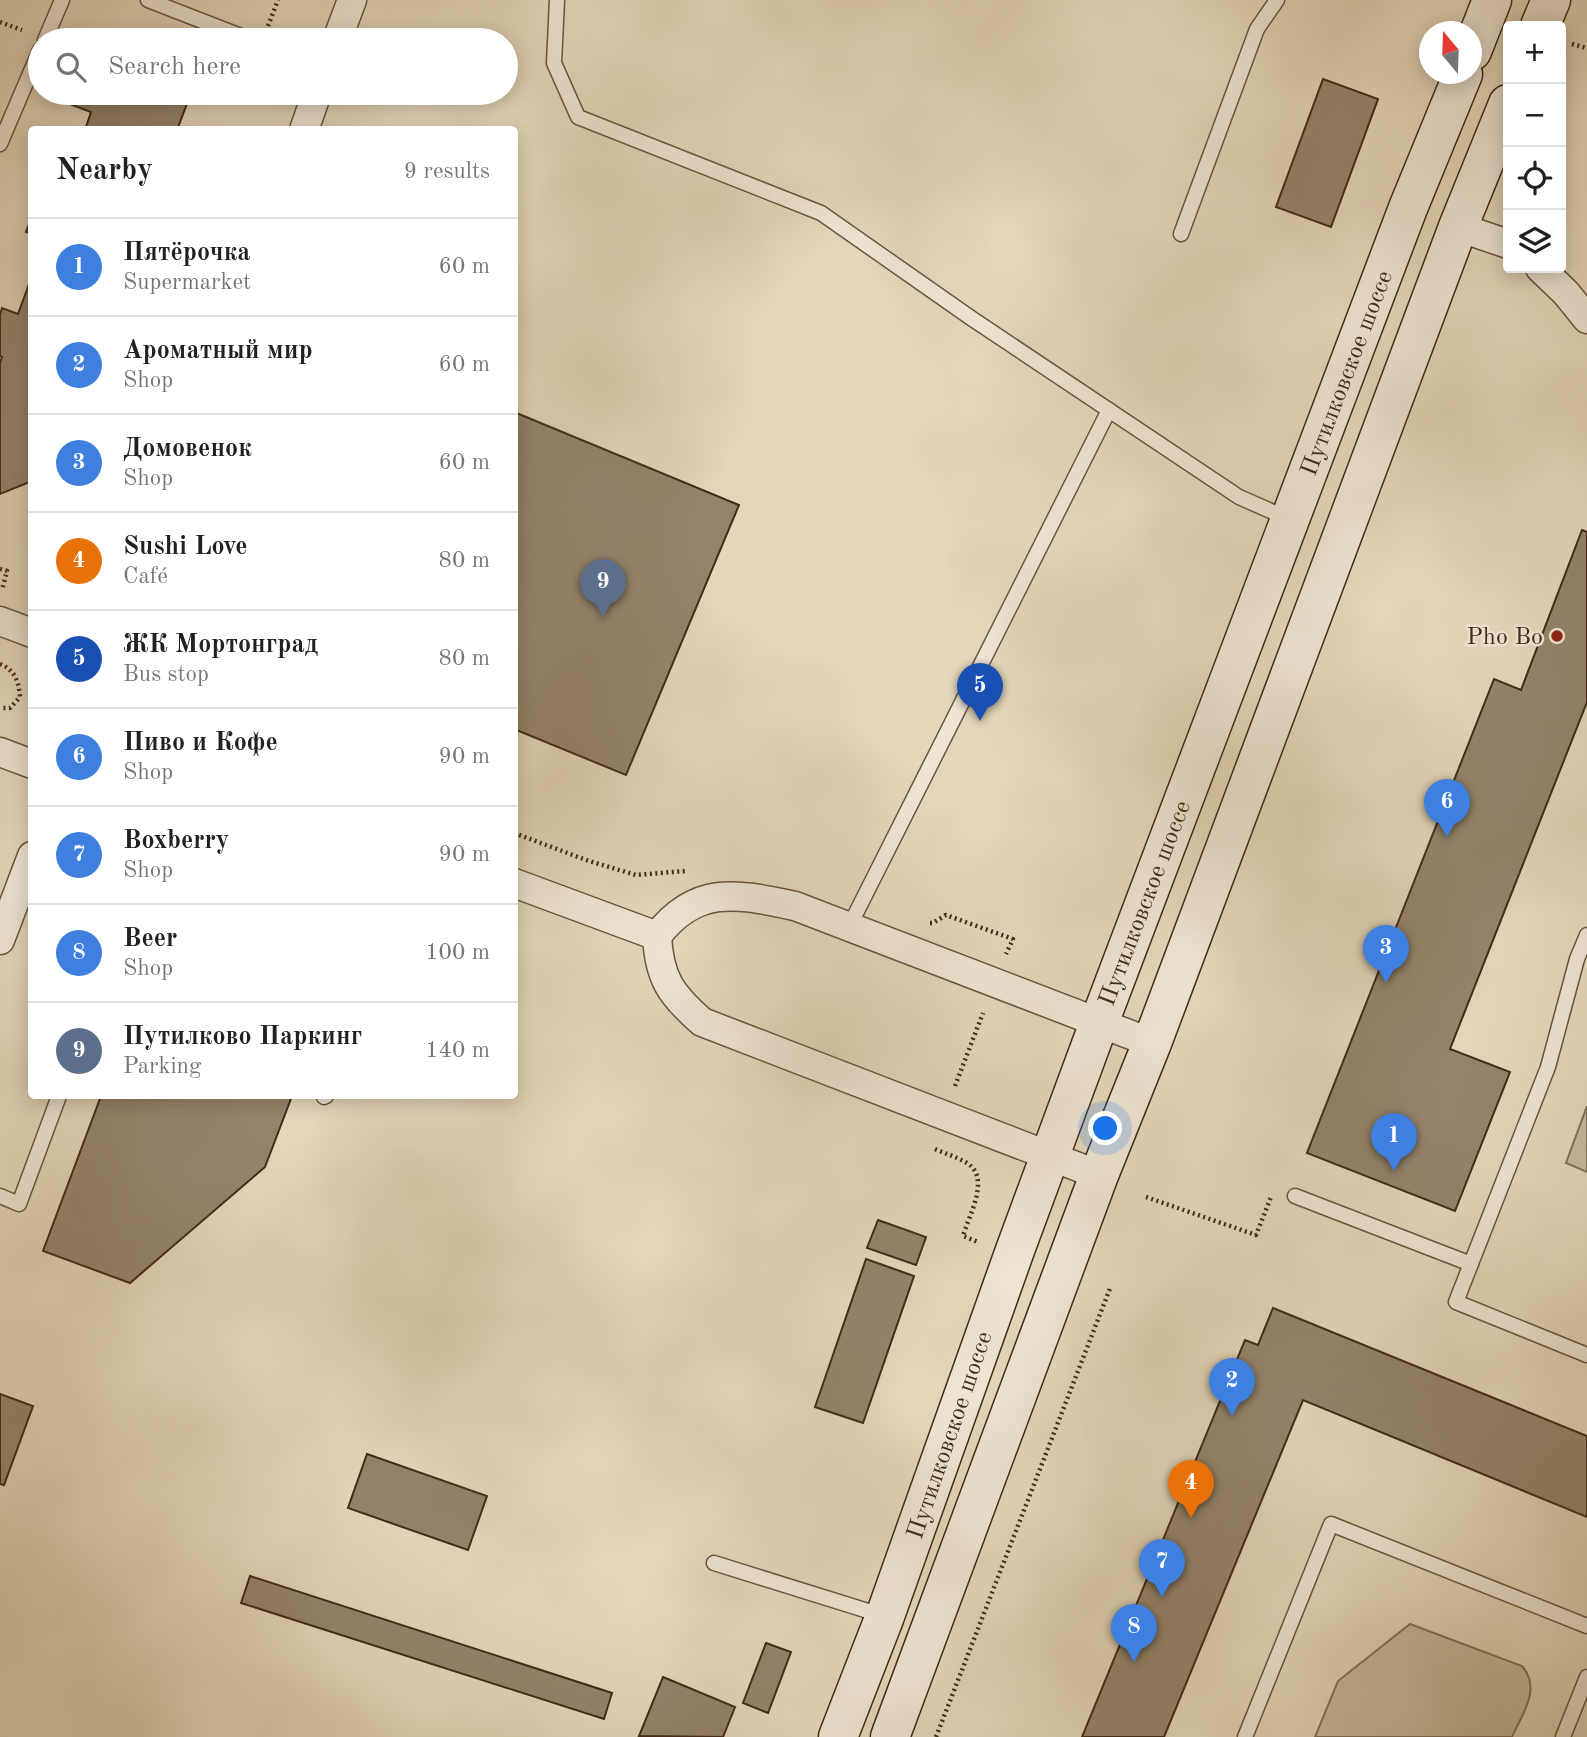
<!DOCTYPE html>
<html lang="en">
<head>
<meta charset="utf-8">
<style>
  body { margin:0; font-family:"Old Standard TT",serif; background:#f6f6f6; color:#202124 }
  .controls { position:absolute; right:21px; top:21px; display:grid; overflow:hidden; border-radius:7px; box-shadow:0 4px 18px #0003 }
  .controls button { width:63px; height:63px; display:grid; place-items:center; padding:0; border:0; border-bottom:2px solid #e0e0e0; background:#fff; color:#202124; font:35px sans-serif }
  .compass { position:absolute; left:1419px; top:21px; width:63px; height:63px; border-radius:50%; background:#fff; box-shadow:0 4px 18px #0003; rotate:341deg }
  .you { position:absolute; left:1106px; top:1129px; width:24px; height:24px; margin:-18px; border:5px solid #fff; border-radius:50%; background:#1a73e8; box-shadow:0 0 0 10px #1a73e833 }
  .badge { display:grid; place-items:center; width:46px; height:46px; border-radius:50%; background:#8f2418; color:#fff; font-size:23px; font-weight:700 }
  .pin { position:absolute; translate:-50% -58px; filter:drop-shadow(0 2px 4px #0008) }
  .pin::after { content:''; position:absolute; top:37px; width:24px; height:21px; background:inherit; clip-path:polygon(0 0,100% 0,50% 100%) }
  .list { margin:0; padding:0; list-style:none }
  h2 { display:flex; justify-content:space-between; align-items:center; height:91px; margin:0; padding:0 28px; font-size:30px }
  h2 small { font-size:23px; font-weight:400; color:#757577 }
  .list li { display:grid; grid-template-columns:46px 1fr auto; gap:21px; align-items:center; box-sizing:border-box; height:98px; padding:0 28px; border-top:2px solid #e0e0e0 }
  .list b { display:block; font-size:26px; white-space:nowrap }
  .list p { margin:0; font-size:23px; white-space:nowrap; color:#757577 }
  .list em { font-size:23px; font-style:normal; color:#757577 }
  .icon { flex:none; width:38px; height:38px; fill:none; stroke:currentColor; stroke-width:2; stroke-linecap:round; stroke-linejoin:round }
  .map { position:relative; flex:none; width:1587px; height:1737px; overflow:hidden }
  .search { position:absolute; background:#fff; box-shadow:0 4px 18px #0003; left:28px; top:28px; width:490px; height:77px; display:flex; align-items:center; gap:18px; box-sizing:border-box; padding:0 24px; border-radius:38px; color:#757577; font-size:26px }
  .panel { position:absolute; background:#fff; box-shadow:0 4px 18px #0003; left:28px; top:126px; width:490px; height:973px; border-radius:7px }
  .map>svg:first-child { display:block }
  .green { fill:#c7b99d; stroke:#83725a; stroke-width:2 }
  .building { fill:#94846b; stroke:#3f2c17; stroke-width:2 }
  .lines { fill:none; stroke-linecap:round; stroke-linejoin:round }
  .lane-casing { stroke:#685640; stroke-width:17 }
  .street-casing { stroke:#685640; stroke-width:31 }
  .secondary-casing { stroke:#3f2c17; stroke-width:41 }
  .path { stroke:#3f2c17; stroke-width:4.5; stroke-dasharray:2 3.5; stroke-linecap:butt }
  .lane { stroke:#ede4d2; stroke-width:14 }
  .street { stroke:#ede4d2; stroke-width:28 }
  .secondary { stroke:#ede4d2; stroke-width:38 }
  .poi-dot { fill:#8f2418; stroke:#ede4d2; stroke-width:2.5 }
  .labels { text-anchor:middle; stroke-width:5; stroke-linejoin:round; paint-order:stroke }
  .street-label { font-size:24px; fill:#3f2c17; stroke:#ede4d2 }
  .poi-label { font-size:24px; fill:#3f2c17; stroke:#ede4d2; text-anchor:end }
</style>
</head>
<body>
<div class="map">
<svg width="1587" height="1737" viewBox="0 0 1587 1737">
  <rect width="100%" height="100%" fill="#e3d6b9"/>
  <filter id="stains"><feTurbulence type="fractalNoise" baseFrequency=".00286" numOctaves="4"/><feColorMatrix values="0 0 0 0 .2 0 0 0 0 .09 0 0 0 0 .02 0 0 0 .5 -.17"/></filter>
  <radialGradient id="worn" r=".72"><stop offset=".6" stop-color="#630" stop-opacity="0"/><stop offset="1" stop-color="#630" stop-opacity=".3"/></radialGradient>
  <g class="green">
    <polygon points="1587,1106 1587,1172 1566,1163"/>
    <path d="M1410,1624L1522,1666C1542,1689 1522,1714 1512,1737H1315L1338,1681Z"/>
  </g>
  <g class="building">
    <polygon points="121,30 148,40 117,40"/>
    <polygon points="1323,79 1378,99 1331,227 1276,207"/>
    <polygon points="76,93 191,93 177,130 85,130 91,112 72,105"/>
    <polygon points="32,216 32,234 26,232"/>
    <polygon points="32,276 32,481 0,494 0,363 2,357 0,356 0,315 2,308 18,314"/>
    <polygon points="514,412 739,505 626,775 514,729"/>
    <polygon points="1582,530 1587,532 1587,702 1450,1049 1510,1072 1455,1211 1307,1153 1494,679 1521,690"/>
    <polygon points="101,1096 292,1096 265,1167 130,1283 43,1251"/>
    <polygon points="878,1220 926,1237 916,1265 867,1248"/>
    <polygon points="866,1259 914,1276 863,1423 815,1407"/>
    <polygon points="1273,1308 1587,1436 1587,1517 1303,1400 1164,1737 1082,1737 1245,1340 1258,1345"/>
    <polygon points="0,1394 33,1406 4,1485 0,1484"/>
    <polygon points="367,1454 487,1496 468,1550 348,1508"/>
    <polygon points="250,1576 612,1693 604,1719 241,1603"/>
    <polygon points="766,1643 791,1652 768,1713 743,1703"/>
    <polygon points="663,1677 735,1707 723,1737 639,1736"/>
  </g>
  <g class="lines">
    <g class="lane-casing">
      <g id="lane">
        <polyline points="148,0 251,40"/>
        <polyline points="557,0 554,63 578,117 821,213 971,318 1239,497 1289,519"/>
        <polyline points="45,40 62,0"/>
        <polyline points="0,144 40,50"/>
        <polyline points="1181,234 1257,29 1277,0"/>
        <polyline points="849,927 1109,410"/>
        <polyline points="1587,935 1577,959 1548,1067 1456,1302 1587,1355"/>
        <polyline points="324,1097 326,1096"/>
        <polyline points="0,1196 19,1204 59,1096"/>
        <polyline points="1295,1196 1471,1264"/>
        <polyline points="714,1563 884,1616"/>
        <polyline points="1245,1737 1331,1524 1587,1626"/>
        <polyline points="1563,1737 1587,1677"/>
      </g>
    </g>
    <g class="street-casing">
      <g id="street">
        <polyline points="337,40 352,0"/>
        <polyline points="304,130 317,93"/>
        <polyline points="1458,227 1508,244"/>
        <polyline points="1540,268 1566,293 1587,319"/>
        <polyline points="0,621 32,633"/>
        <polyline points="0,752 32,764"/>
        <polyline points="514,883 657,936"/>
        <polyline points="0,940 32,856"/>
        <path d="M1099,1175L702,1022C671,995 659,978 657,936C697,884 738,894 795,906L1152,1043"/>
      </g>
    </g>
    <g class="secondary-casing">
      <g id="secondary">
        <polyline points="1540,26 1551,0"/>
        <polyline points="1472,51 1492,0"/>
        <polyline points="838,1737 885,1616 1014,1253 1099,1023 1408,208 1463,74"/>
        <polyline points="890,1737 1099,1175 1152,1043 1458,227 1508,104"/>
      </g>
    </g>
    <g class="path">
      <polyline points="0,22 22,30"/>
      <polyline points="268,26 278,0"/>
      <polyline points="1572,44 1587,48"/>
      <polyline points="0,569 7,571 2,590"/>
      <path d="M0,664C15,670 19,682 20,697L10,708H0"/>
      <polyline points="514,833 589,861 636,875 685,871"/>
      <polyline points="930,923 933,923 946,915 1013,939 1006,954"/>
      <polyline points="955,1086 983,1013"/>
      <path d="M935,1149C946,1154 957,1157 967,1163C991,1178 969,1215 963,1236L978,1242"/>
      <polyline points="1146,1197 1256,1235 1271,1197"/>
      <polyline points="936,1737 1111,1286"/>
    </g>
    <use href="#lane" class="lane"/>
    <use href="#street" class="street"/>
    <use href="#secondary" class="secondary"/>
  </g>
  <circle class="poi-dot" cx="1557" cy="636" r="7"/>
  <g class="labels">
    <g class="street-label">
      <text transform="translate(1346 373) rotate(-69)" y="8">Путилковское шоссе</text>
      <text transform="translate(1144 903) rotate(-69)" y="8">Путилковское шоссе</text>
      <text transform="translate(949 1435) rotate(-71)" y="8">Путилковское шоссе</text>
    </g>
    <g class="poi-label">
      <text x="1543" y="644">Pho Bo</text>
    </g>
  </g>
  <rect width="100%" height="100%" filter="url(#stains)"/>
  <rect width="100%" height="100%" fill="url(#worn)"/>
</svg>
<div class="controls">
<button>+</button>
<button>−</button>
<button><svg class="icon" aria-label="locate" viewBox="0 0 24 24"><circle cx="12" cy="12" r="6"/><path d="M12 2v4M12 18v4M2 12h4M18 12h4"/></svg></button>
<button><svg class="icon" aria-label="layers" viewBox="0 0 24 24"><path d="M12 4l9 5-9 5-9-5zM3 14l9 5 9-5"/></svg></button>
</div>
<svg class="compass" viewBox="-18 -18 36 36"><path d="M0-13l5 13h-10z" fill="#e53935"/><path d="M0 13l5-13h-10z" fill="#757577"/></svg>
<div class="you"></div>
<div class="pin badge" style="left:1394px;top:1171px;background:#3f7fe0">1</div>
<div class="pin badge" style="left:1232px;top:1416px;background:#3f7fe0">2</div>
<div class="pin badge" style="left:1386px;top:983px;background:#3f7fe0">3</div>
<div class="pin badge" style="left:1191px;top:1518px;background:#e8710a">4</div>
<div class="pin badge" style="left:980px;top:721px;background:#1a4fb4">5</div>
<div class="pin badge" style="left:1447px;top:837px;background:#3f7fe0">6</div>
<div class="pin badge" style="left:1162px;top:1597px;background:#3f7fe0">7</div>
<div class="pin badge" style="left:1134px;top:1662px;background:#3f7fe0">8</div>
<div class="pin badge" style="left:603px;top:617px;background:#5c6f8a">9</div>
<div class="search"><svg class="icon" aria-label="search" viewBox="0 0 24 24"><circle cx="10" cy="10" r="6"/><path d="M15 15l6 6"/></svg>Search here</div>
<section class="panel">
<h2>Nearby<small>9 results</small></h2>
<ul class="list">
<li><span class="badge" style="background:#3f7fe0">1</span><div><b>Пятёрочка</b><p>Supermarket</p></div><em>60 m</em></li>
<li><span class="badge" style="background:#3f7fe0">2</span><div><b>Ароматный мир</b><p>Shop</p></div><em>60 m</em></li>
<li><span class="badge" style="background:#3f7fe0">3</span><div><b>Домовенок</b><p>Shop</p></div><em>60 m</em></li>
<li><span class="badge" style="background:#e8710a">4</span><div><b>Sushi Love</b><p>Café</p></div><em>80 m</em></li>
<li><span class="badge" style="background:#1a4fb4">5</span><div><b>ЖК Мортонград</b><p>Bus stop</p></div><em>80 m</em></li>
<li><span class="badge" style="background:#3f7fe0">6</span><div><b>Пиво и Кофе</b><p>Shop</p></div><em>90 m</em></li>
<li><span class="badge" style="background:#3f7fe0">7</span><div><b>Boxberry</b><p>Shop</p></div><em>90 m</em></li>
<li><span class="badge" style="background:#3f7fe0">8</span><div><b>Beer</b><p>Shop</p></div><em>100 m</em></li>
<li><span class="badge" style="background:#5c6f8a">9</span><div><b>Путилково Паркинг</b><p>Parking</p></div><em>140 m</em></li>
</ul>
</section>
</div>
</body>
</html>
